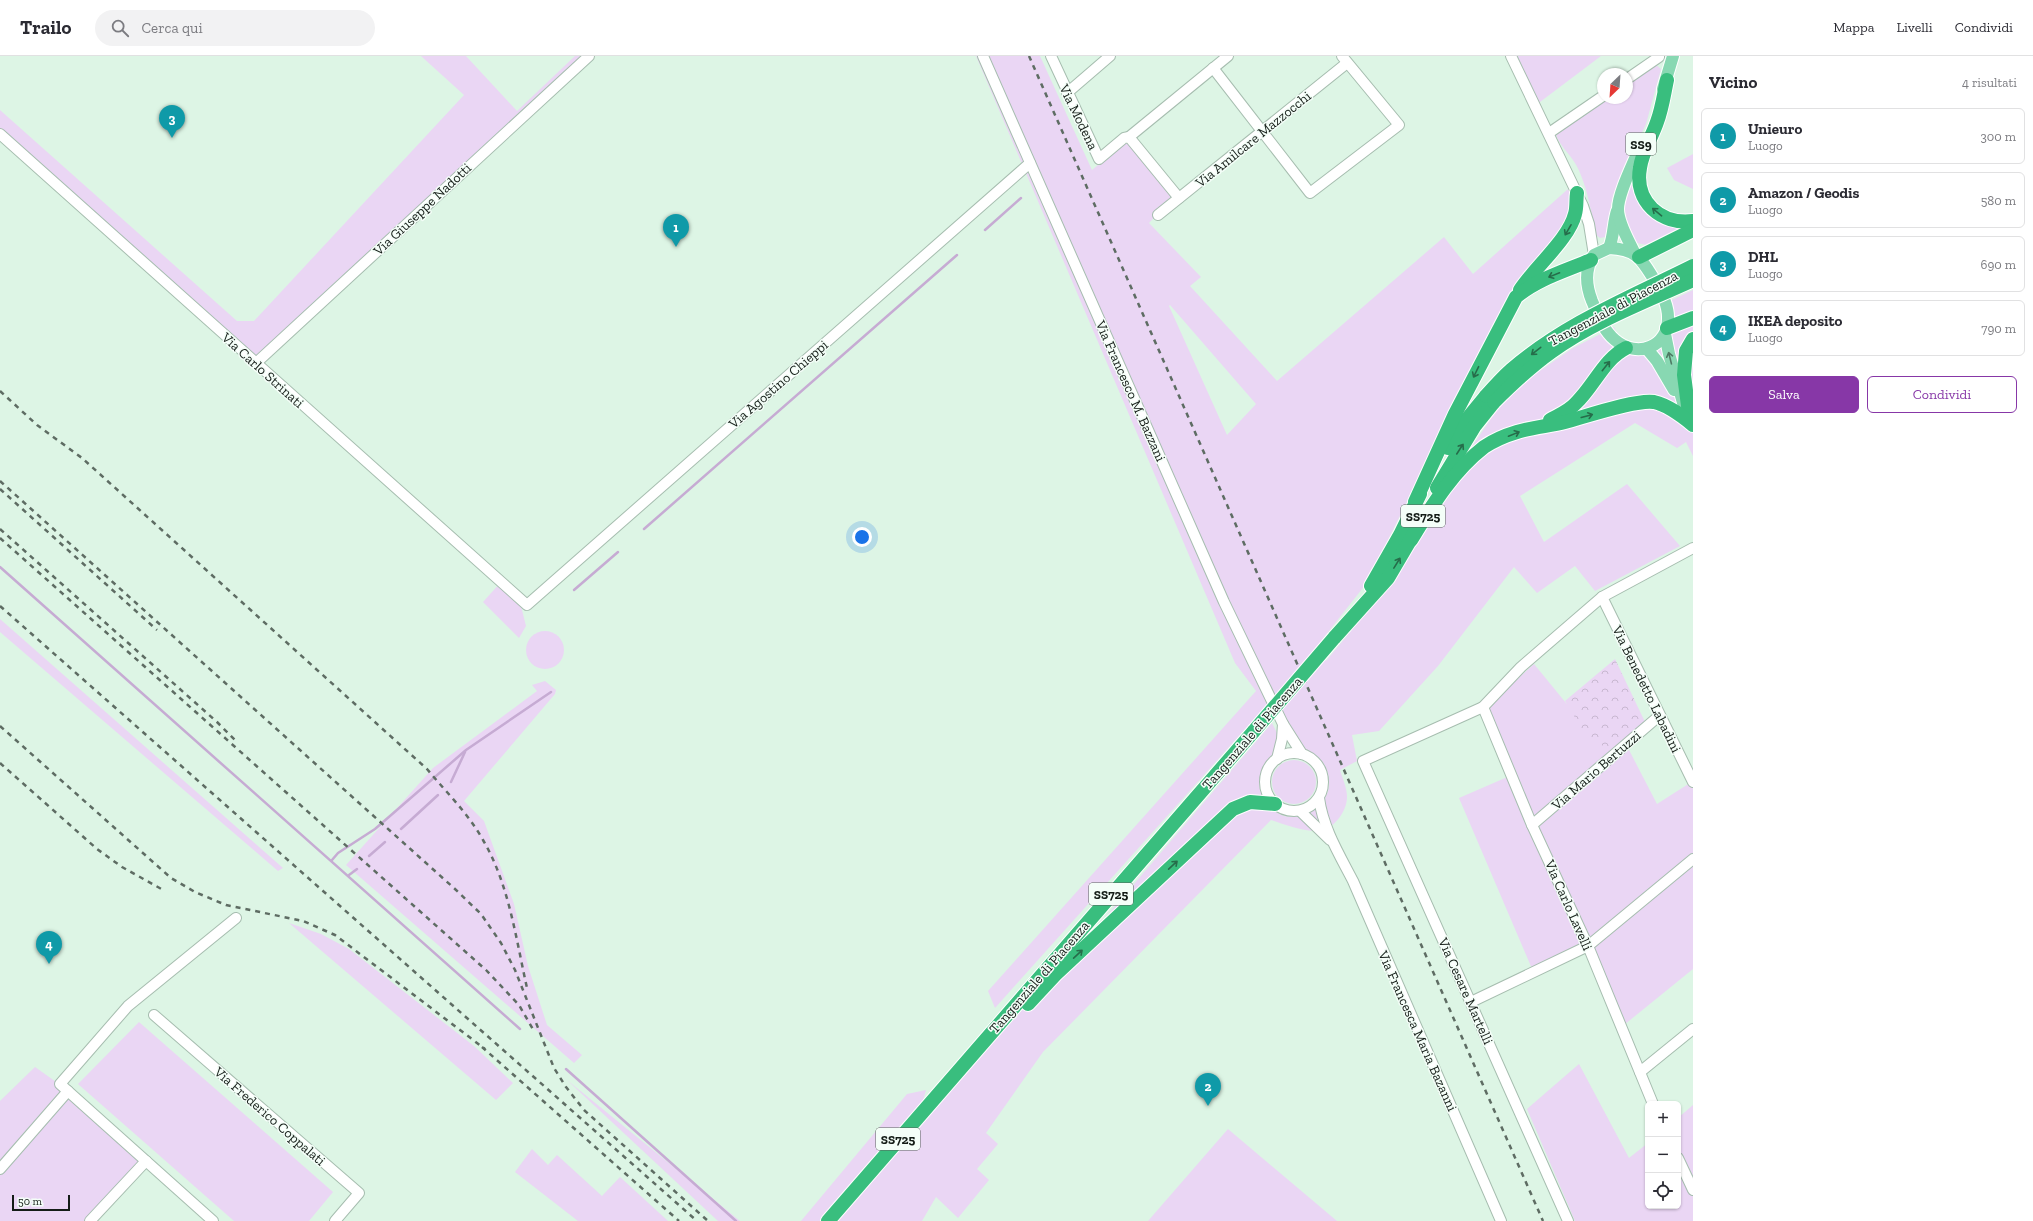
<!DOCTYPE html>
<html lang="it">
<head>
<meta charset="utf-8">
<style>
  body { margin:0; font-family:"Zilla Slab",serif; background:#f2f2f3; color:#2b2b33 }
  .controls { position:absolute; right:12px; bottom:12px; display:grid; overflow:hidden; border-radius:6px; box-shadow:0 1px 3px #0004 }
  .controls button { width:36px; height:36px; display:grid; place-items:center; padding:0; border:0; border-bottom:1px solid #e1e1e2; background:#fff; color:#2b2b33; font:20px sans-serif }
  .compass { position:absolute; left:1597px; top:12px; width:36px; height:36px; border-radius:50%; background:#fff; box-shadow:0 1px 3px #0004; rotate:205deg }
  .scale { position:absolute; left:12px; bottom:10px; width:58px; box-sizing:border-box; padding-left:4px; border:2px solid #141c17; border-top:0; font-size:11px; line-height:14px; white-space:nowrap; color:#141c17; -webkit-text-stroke:3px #f4fef8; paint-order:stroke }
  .you { position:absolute; left:862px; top:481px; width:14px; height:14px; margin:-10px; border:3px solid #fff; border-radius:50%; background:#1a73e8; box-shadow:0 0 0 6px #1a73e833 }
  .badge { display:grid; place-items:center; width:26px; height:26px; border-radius:50%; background:#8737a7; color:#fff; font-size:13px; font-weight:700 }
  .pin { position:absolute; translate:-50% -33px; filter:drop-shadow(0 1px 2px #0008) }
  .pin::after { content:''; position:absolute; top:21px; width:14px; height:12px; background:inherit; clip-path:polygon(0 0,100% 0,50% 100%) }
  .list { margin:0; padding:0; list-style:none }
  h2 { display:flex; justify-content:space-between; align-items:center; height:52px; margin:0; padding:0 16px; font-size:17px }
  h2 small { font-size:13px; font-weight:400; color:#7c7c81 }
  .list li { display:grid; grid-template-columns:26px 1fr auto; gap:12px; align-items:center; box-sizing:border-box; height:56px; margin:0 8px 8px; padding:0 8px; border:1px solid #e1e1e2; border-radius:6px }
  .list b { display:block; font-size:15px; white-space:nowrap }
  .list p { margin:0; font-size:13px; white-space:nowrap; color:#7c7c81 }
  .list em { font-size:13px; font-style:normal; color:#7c7c81 }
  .actions { display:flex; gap:8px; padding:12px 16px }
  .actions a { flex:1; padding:9px 0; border:1px solid #8737a7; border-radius:6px; text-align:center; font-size:14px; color:#8737a7 }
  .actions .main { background:#8737a7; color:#fff }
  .icon { flex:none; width:22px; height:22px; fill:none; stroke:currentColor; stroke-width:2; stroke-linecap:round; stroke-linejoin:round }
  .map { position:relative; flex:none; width:1693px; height:1165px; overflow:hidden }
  header { display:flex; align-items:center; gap:24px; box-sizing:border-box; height:56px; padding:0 20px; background:#fff; border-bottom:1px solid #e1e1e2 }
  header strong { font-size:19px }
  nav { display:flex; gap:22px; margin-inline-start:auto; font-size:14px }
  .search { width:280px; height:36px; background:#f2f2f3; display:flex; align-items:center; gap:10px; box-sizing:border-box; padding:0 14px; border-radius:22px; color:#7c7c81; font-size:15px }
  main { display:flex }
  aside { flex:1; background:#fff }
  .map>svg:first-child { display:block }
  .grass { fill:#ead6f4; fill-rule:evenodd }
  .park { fill:url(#park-crowns) }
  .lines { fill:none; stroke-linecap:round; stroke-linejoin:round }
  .stream { stroke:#c6abd3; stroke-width:2.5 }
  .minor-casing { stroke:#a6bdaf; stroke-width:12 }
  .major-casing { stroke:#fff; stroke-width:14 }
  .highway-casing { stroke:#fff; stroke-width:16 }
  .minor { stroke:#fff; stroke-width:10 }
  .major { stroke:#88d8b2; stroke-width:12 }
  .highway { stroke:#39be7e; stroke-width:14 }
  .rail { stroke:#5e6c63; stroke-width:2.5; stroke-dasharray:5 5; stroke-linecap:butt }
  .highway-bridge-casing { stroke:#fff; stroke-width:16; stroke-linecap:butt }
  .highway-bridge { stroke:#39be7e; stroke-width:14 }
  .oneway { stroke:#266d4a }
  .oneway2 { stroke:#4e7a64 }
  .labels { text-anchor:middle; stroke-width:3; stroke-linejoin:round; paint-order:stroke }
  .shield { fill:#f4fef8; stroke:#57605a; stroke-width:1 }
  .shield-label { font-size:13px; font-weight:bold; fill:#141c17 }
  .street-label { font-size:14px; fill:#141c17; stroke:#f4fef8 }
</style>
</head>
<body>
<header>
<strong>Trailo</strong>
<div class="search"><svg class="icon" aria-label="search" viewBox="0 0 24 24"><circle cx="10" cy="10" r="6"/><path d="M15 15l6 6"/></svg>Cerca qui</div>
<nav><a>Mappa</a><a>Livelli</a><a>Condividi</a></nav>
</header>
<main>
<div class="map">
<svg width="1693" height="1165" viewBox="0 0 1693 1165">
  <defs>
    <pattern id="park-crowns" width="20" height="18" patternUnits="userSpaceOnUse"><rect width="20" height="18" fill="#ead6f4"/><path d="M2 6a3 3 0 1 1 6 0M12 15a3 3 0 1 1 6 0" fill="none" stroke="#c8b7d0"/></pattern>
  </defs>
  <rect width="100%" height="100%" fill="#ddf5e5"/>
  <g class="grass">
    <polygon points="421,0 466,0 517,55 575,0 590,0 256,308 0,78 0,54 237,265 254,265 464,39"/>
    <path d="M976,0H1040L1092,114L1127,85L1173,142L1149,167L1201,221L1190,230L1277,325L1444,181L1473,218L1568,133C1582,164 1548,187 1531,208C1523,218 1517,229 1510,239L1366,528L1321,585L1326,605L1390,528L1448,426L1509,336L1573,292L1614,271C1616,274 1617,280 1620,282C1639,301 1672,280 1659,250L1693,234V400L1686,386L1677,392L1635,367L1520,440L1544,486L1627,428L1680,490L1595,535L1575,510L1537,537L1514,511L1438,610L1379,675L1352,679L1357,705L1340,714C1342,721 1347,732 1347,741C1347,755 1334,773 1320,775C1304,776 1286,769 1271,764L1043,996L986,1077L998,1088L977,1113L989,1124L958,1162L936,1141L922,1165H801L907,1038L926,1034L916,1071L1092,877L1272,667C1274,671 1277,676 1278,681C1281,703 1250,711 1262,739C1281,784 1346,752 1325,710C1320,700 1312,699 1304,693C1289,682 1279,663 1265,651L995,952L988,935L1256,635L1235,607ZM1170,249L1256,348L1227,379L1169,250Z"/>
    <polygon points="1518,0 1601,0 1536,49 1513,4"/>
    <path d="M1656,9L1661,13L1646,68L1613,139L1605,181L1600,182L1595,178C1592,157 1586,125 1575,107C1569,97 1560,90 1556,79L1607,42H1627V29Z"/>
    <polygon points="1693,98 1693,133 1674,124 1667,112"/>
    <path d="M1633,125L1636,131L1685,171L1652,190L1637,187C1625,169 1619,144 1633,125Z"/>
    <polygon points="501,526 520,546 526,570 519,582 483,546"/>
    <polygon points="0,563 283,812 278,815 0,576"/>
    <circle cx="545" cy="594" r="19"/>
    <polygon points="1534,608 1566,647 1628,692 1657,748 1693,725 1693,913 1624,969 1587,889 1533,915 1459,742 1512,719 1483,654"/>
    <polygon points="545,625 556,634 555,638 464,745 484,765 514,848 528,910 547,969 582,999 574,1007 346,809 433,712 537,635 532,629"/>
    <circle cx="1294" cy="726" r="22"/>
    <polygon points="289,867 321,878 349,893 474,990 513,1027 496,1044"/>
    <polygon points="139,966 333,1136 309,1165 234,1165 78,1028"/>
    <polygon points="1579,1008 1629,1102 1648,1087 1648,1150 1678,1150 1678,1062 1693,1049 1693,1165 1575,1165 1527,1053"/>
    <polygon points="35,1011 59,1028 144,1103 87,1165 0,1165 0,1045"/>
    <polygon points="567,1024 740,1165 718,1165"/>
    <polygon points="1228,1073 1337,1165 1148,1165"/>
    <polygon points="532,1093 548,1109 557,1099 602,1140 620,1121 668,1165 578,1165 515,1116"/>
  </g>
  <polygon class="park" points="1615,603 1645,666 1612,694 1609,694 1584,677 1565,645"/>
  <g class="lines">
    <g class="stream">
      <polyline points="985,174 1021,142"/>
      <polyline points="644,473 957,199"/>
      <polyline points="0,511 520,973"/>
      <polyline points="574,534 618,496"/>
      <polyline points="451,726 465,696"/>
      <polyline points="401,773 438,739"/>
      <polyline points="369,800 385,786"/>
      <polyline points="332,804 338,797 375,773 466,694 551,636"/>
      <polyline points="349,819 357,813"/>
      <polyline points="566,1013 736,1165"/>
    </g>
    <g class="minor-casing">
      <g id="minor">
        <polyline points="983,0 1224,546 1283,668 1302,698"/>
        <polyline points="1051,0 1099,103 1124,82 1129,81 1179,142"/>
        <polyline points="1511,0 1583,150 1589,168 1594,199"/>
        <polyline points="1213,12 1310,137 1399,69 1342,0"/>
        <polyline points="1627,23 1659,1"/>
        <polyline points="1067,37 1110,0"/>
        <polyline points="1549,77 1603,40"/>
        <polyline points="0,78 527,549 1030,107"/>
        <polyline points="1129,81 1228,0"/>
        <polyline points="1158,159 1347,7"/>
        <polyline points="256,307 589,0"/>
        <polyline points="1602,541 1693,726"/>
        <polyline points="1483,651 1532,769 1588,890 1653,1048"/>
        <circle cx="1294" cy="726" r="29"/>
        <polyline points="1277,703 1282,683 1283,668"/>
        <path d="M1319,742C1323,772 1339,798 1353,825L1501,1165"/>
        <polyline points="1300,755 1330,784"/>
        <polyline points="1532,769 1659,660"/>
        <polyline points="1471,946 1588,890 1693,803"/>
        <polyline points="154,959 359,1137 335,1165"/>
        <polyline points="1640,1016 1693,973"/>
        <polyline points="1678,1102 1693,1134"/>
        <polyline points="0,1113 68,1035"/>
        <polyline points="90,1165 146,1105"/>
        <polyline points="213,1165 60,1028 128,950 236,862"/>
        <polyline points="1568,1165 1363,705 1483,651 1521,611 1602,541 1693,492"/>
      </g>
    </g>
    <g class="major-casing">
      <g id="major">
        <polyline points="1663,33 1673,0"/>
        <path d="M1609,192C1636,193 1641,202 1655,225C1661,235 1668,249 1668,261C1669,291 1637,303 1615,284C1603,274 1598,259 1592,245C1586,230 1584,214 1594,199Z"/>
        <path d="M1609,192C1614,180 1613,167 1617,155"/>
        <path d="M1634,196C1628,183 1618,167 1618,153C1618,137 1634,106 1640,91"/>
        <polyline points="1665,278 1669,298 1684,350"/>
        <polyline points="1647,293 1657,305 1674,334"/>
      </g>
    </g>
    <g class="highway-casing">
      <g id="highway">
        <path d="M1667,24C1664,38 1662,53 1657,66C1652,81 1642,96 1640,112C1634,146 1661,169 1693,165"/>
        <polyline points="1639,201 1693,174"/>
        <path d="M1520,234C1535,211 1569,183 1575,158C1577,152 1576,144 1577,137"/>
        <polyline points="1667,272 1693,262"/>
        <path d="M1550,364C1559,359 1569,355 1576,347C1594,330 1604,303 1626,292"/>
        <polyline points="1690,365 1684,319 1686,295 1693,283"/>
        <polyline points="1448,392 1463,368 1486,340"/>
        <polyline points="1437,432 1474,371 1494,346"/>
        <path d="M1415,446L1455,358L1516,241C1537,223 1565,215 1591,204"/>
        <path d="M1411,484C1432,450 1452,416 1484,391C1493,385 1507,379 1517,376C1533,371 1549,370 1565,366C1584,361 1636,343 1654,346C1668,349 1682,360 1693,369"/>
        <polyline points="1371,530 1400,479 1420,438"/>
        <polyline points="1334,582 1388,522 1415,476"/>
        <polyline points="1028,948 1055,919 1233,753 1250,746 1275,748"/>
        <polyline points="828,1165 1254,675"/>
      </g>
    </g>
    <use href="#minor" class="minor"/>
    <use href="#major" class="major"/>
    <use href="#highway" class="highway"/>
    <g class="rail">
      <polyline points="1029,0 1543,1165"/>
      <path d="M0,335L37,369L82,402L427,713C446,736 468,757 483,784C509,828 516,883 527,932"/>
      <polyline points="0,425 455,833 481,858 501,887 515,914 554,1012 566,1031 584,1054 708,1165"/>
      <polyline points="0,433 157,574"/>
      <polyline points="0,473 217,666 235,684"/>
      <polyline points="0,482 486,914 519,949 534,975"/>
      <polyline points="0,550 697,1165"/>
      <polyline points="0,670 171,822 195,836 226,849 303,865 335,879 485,993"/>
      <polyline points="0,707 97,793 122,811 165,835"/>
      <polyline points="482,991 679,1165"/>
    </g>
    <g class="highway-bridge-casing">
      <g id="highway-bridge">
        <path d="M1486,340C1494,331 1502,322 1511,314C1564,268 1631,241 1693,210"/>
        <path d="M1494,346C1512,328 1530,311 1551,296C1594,265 1645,246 1693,224"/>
        <polyline points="1254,675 1334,582"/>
      </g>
    </g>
    <use href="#highway-bridge" class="highway-bridge"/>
  </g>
  <defs><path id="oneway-shaft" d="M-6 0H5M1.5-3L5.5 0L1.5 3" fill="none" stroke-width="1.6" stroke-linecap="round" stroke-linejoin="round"/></defs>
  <g class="oneway">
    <use href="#oneway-shaft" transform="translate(1657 156) rotate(-140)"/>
    <use href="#oneway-shaft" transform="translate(1568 174) rotate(120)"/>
    <use href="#oneway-shaft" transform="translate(1554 219) rotate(158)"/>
    <use href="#oneway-shaft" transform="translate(1536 295) rotate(142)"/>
    <use href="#oneway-shaft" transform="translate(1606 310) rotate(-51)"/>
    <use href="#oneway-shaft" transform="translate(1476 316) rotate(116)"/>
    <use href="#oneway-shaft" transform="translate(1587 360) rotate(-15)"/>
    <use href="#oneway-shaft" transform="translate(1514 378) rotate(-22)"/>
    <use href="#oneway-shaft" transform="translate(1460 393) rotate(-57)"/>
    <use href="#oneway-shaft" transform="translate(1397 507) rotate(-58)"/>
    <use href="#oneway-shaft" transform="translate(1173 809) rotate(-43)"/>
    <use href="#oneway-shaft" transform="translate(1078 898) rotate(-43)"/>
  </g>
  <use class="oneway2" href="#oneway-shaft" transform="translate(1670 302) rotate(-104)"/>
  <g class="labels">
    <g class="shield">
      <rect x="1626" y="77" width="30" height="22" rx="3"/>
      <rect x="1401" y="449" width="44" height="22" rx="3"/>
      <rect x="1089" y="827" width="44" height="22" rx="3"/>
      <rect x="876" y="1072" width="44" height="22" rx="3"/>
    </g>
    <g class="shield-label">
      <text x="1641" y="93">SS9</text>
      <text x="1423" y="465">SS725</text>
      <text x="1111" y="843">SS725</text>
      <text x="898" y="1088">SS725</text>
    </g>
    <g class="street-label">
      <text transform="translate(1079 61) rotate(64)" y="5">Via Modena</text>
      <text transform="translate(1253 83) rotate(-39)" y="5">Via Amilcare Mazzocchi</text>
      <text transform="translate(422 153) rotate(-43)" y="5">Via Giuseppe Nadotti</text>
      <text transform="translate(1613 252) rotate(-28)" y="5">Tangenziale di Piacenza</text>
      <text transform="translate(263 314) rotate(42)" y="5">Via Carlo Strinati</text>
      <text transform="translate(778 328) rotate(-41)" y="5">Via Agostino Chieppi</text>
      <text transform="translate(1131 335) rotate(66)" y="5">Via Francesco M. Bazzani</text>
      <text transform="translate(1647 633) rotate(64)" y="5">Via Benedetto Labadini</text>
      <text transform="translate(1252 677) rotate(-49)" y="5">Tangenziale di Piacenza</text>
      <text transform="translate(1596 714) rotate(-41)" y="5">Via Mario Bertuzzi</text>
      <text transform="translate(1569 849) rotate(66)" y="5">Via Carlo Lavelli</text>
      <text transform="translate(1039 921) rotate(-49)" y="5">Tangenziale di Piacenza</text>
      <text transform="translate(1466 935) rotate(66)" y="5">Via Cesare Martelli</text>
      <text transform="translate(1418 975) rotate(66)" y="5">Via Francesca Maria Bazanni</text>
      <text transform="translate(270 1060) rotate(41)" y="5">Via Frederico Coppalati</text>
    </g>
  </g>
</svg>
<div class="controls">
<button>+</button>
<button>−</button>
<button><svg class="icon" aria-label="locate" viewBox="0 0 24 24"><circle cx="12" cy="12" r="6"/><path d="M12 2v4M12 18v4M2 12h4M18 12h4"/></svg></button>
</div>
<svg class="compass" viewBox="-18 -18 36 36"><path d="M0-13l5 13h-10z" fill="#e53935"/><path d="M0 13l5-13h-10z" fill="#7c7c81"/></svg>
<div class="scale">50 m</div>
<div class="you"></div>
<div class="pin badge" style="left:676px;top:191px;background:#0f9aa8">1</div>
<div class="pin badge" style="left:1208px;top:1050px;background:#0f9aa8">2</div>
<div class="pin badge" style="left:172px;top:82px;background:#0f9aa8">3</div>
<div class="pin badge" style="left:49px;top:908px;background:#0f9aa8">4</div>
</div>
<aside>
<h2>Vicino<small>4 risultati</small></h2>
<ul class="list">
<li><span class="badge" style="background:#0f9aa8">1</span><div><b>Unieuro</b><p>Luogo</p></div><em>300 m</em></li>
<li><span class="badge" style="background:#0f9aa8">2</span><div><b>Amazon / Geodis</b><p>Luogo</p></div><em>580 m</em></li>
<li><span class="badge" style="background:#0f9aa8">3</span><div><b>DHL</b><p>Luogo</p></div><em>690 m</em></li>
<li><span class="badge" style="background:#0f9aa8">4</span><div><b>IKEA deposito</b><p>Luogo</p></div><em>790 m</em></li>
</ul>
<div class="actions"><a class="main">Salva</a><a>Condividi</a></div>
</aside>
</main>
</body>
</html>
